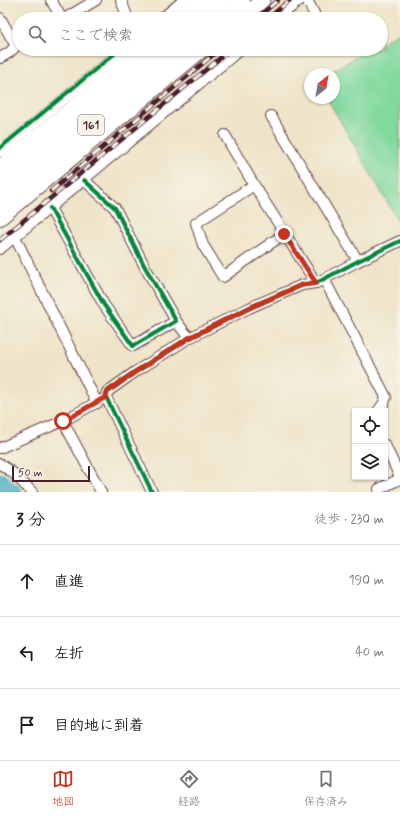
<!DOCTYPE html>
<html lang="ja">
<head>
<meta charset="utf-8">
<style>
  body { margin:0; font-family:Mynerve,"Klee One",sans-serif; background:#f6f6f6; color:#202124 }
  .controls { position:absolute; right:12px; bottom:12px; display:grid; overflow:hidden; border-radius:0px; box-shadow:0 1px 3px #0004 }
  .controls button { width:36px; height:36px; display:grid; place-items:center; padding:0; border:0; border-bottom:1px solid #e0e0e0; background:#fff; color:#202124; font:20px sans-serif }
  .compass { position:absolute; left:304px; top:68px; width:36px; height:36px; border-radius:50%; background:#fff; box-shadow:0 1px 3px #0004; rotate:31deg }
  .scale { position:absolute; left:12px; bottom:10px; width:78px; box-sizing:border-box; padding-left:4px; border:2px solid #4a1f2b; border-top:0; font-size:11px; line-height:14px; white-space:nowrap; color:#4a1f2b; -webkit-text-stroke:3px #f7f3e8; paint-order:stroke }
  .stop { position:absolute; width:12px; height:12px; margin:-9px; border:3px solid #c8321e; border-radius:50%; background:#fff }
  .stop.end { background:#c8321e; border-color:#fff; box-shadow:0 1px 4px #0008 }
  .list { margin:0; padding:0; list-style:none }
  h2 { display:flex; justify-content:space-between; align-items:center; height:52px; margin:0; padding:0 16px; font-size:17px }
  h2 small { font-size:13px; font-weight:400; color:#757577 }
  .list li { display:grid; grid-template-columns:26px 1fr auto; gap:12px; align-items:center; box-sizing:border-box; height:72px; padding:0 16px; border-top:1px solid #e0e0e0 }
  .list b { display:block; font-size:15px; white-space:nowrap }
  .list em { font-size:13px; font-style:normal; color:#757577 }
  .icon { flex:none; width:22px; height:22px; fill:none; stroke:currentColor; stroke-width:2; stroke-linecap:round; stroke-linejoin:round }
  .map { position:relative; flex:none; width:400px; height:492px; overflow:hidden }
  .search { position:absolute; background:#fff; box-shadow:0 1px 3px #0004; left:12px; right:12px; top:12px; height:44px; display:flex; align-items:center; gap:10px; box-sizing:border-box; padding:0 14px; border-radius:22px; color:#757577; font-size:15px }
  .sheet { height:268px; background:#fff }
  nav { display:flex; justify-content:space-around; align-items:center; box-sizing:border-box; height:56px; border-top:1px solid #e0e0e0; background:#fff; font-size:11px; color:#757577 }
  nav a { display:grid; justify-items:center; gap:2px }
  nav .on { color:#c8321e }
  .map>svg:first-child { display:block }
  .green { fill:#81d99e; stroke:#667c64 }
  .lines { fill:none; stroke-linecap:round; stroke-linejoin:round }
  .river { stroke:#3caabc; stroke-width:19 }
  .street-casing { stroke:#633d42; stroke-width:12 }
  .secondary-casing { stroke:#633d42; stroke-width:16 }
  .highway-casing { stroke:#633d42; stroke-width:20 }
  .street { stroke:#fff; stroke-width:10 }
  .secondary { stroke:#fff; stroke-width:14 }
  .highway { stroke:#fff; stroke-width:18 }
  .rail-casing { stroke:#4a1f2b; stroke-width:4.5 }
  .rail { stroke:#f7f3e8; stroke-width:3; stroke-dasharray:9; stroke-linecap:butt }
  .cycleway-casing { stroke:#f7f3e8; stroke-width:6 }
  .cycleway { stroke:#00873e; stroke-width:4 }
  .route { stroke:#c8321e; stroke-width:5 }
  .labels { text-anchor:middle; stroke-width:3.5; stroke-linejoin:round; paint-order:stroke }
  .shield { fill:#f7f3e8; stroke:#7e5f64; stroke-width:1 }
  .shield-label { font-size:12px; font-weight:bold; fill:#4a1f2b }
</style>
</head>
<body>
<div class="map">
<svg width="400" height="492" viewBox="0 0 400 492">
  <rect width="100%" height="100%" fill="#f7f3e8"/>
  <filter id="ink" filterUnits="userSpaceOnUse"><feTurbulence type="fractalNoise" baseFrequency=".025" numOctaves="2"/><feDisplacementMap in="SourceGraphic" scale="8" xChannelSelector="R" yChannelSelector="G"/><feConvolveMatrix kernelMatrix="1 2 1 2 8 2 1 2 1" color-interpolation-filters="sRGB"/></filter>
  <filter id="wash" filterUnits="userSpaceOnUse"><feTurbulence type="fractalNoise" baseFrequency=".012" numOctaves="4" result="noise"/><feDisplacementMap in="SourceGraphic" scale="16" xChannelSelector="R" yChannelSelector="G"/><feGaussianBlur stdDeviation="0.9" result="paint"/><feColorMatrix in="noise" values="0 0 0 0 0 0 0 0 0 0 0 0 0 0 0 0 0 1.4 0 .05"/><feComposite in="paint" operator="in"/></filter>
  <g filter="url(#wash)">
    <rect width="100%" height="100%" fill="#eee4c7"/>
    <polygon class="green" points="400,32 400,224 327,98 334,98 334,74 327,74 370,49 381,49 381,43"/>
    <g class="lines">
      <polyline class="river" points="0,482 12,492"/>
    </g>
  </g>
  <g filter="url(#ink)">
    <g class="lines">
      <g class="street-casing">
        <g id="street">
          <polyline points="51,0 62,19"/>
          <polyline points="121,0 128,19"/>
          <polyline points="307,0 317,19"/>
          <polyline points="0,18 16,46"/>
          <polyline points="64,19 96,0"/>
          <polyline points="161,19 184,0"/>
          <polyline points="277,19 300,0"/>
          <polyline points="0,58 10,52 19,43"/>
          <polyline points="271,116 358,261"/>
          <polyline points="225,135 254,185 316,283"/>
          <polyline points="0,152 124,49"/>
          <polyline points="254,185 196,223 203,245 223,277 284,234"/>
          <polyline points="50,208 104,305 133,346 176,321 145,267 115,208 84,180"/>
          <polyline points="15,237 97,403"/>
          <polyline points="0,249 241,49"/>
          <polyline points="324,279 386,397 384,403 378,411"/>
          <polyline points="176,321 189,338"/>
          <polyline points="63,421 101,492"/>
          <polyline points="385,445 400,477"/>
          <polyline points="0,448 63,421 101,400"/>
          <polyline points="0,464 13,473 32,492"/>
          <polyline points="379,489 400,479"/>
          <polyline points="152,492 106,397 107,392 135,372 189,338 249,308 302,285 316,283 324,279 358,261 400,241"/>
        </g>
      </g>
      <g class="secondary-casing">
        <g id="secondary">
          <polyline points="175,19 199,0"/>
          <polyline points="240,19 263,0"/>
          <polyline points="0,167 67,112 140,49"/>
          <polyline points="0,218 203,49"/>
        </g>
      </g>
      <g class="highway-casing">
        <g id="highway">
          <polyline points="195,19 218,0"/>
          <polyline points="218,19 241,0"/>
          <polyline points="0,181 159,49"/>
          <polyline points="0,201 182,49"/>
        </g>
      </g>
      <use href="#street" class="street"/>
      <use href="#secondary" class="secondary"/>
      <use href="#highway" class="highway"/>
      <g class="rail-casing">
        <g id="rail">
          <polyline points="256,19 278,0"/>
          <polyline points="267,19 290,0"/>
          <polyline points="51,191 220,49"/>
          <polyline points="0,240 231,49"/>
        </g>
      </g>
      <use href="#rail" class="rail"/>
      <g class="cycleway-casing">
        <g id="cycleway">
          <polyline points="0,148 120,49"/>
          <polyline points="50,208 104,305 133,346 176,321 145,267 115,208 84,180"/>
          <polyline points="152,492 106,397 107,392 135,372 189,338 249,308 302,285 316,283 324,279 358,261 400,241"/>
        </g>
      </g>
      <use href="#cycleway" class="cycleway"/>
    </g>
  </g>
  <g class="lines" filter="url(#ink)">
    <polyline class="route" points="63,421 106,397 107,392 135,372 189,338 249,308 302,285 316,283 284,234"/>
  </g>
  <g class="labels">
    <rect class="shield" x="78" y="115" width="26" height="20" rx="3"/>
    <g class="shield-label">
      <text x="91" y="129">161</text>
    </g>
  </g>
</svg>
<div class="controls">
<button><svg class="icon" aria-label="locate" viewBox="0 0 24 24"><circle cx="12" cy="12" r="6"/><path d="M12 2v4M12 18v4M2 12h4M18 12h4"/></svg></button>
<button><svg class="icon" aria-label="layers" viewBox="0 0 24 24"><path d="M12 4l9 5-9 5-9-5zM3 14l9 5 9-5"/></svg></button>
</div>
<svg class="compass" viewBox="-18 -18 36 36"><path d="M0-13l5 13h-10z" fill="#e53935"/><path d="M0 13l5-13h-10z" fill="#757577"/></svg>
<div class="scale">50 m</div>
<div class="stop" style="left:63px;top:421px"></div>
<div class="stop end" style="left:284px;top:234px"></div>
<div class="search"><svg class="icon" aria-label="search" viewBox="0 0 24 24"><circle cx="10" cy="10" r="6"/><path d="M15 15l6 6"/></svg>ここで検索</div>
</div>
<section class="sheet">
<h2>3 分<small>徒歩 · 230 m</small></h2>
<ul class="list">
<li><svg class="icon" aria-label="ahead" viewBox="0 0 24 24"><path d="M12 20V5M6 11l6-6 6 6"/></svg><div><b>直進</b></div><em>190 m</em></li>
<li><svg class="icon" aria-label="left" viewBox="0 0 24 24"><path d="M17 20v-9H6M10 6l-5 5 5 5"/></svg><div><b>左折</b></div><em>40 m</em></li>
<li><svg class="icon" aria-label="arrive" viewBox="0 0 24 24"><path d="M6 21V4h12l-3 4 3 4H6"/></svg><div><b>目的地に到着</b></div></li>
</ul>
</section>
<nav>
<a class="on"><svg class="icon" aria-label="map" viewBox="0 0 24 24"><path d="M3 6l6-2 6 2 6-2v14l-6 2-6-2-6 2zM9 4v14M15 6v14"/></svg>地図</a>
<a><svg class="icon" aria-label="directions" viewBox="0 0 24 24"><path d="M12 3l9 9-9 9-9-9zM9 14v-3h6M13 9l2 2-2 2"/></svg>経路</a>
<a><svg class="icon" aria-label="saved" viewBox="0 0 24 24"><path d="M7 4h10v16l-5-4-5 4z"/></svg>保存済み</a>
</nav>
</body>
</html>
